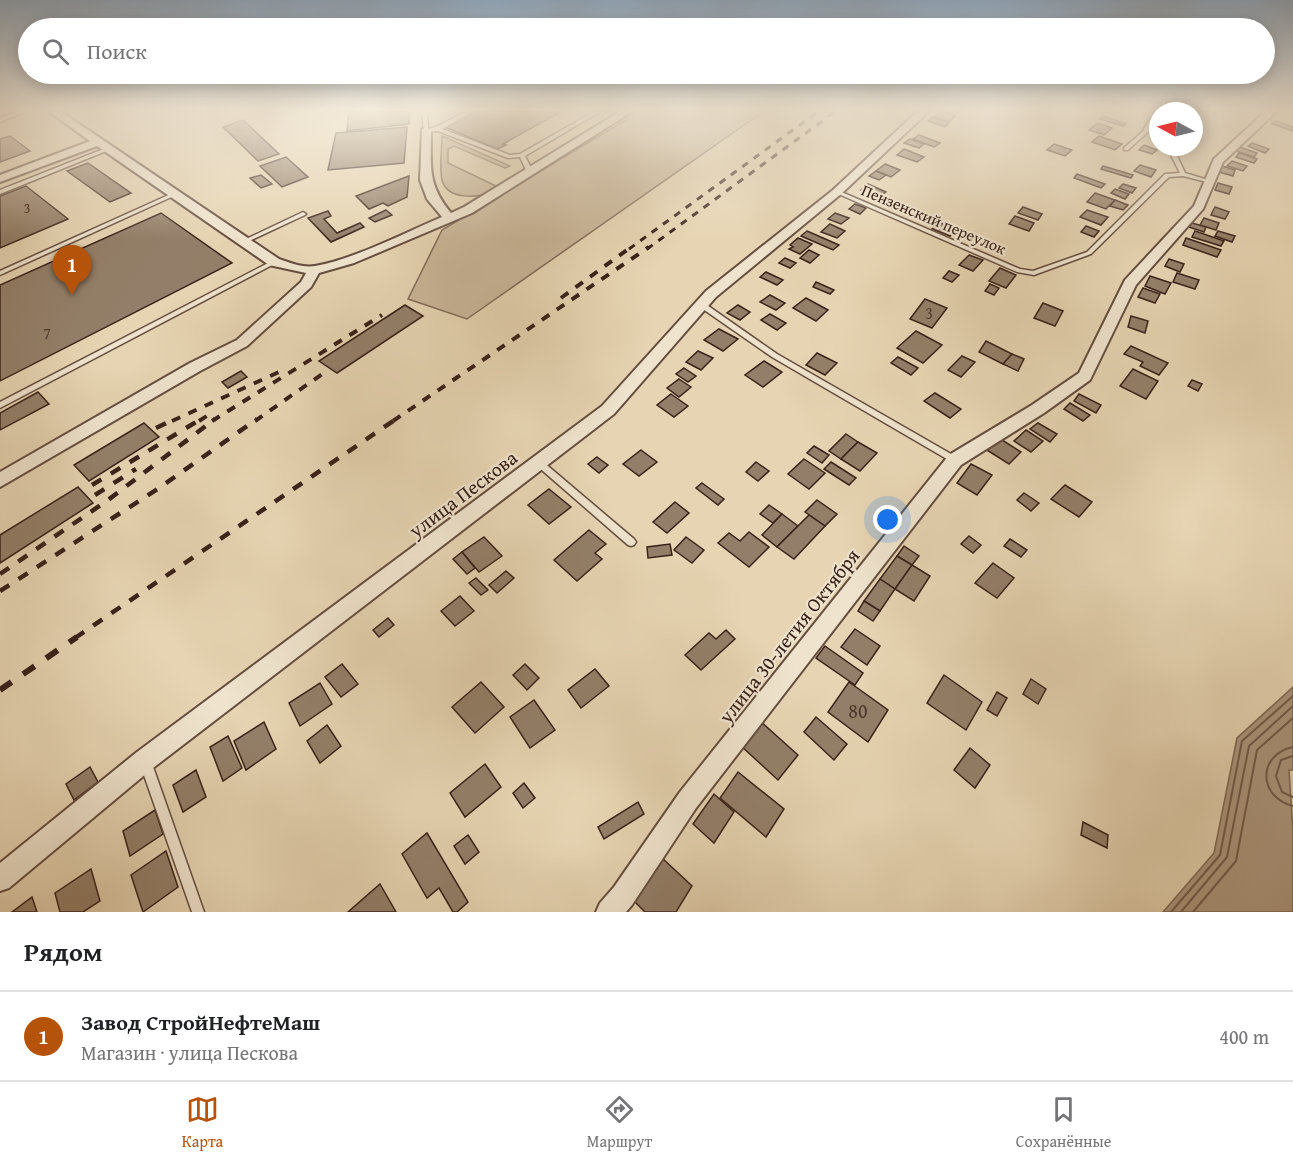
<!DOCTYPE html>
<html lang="ru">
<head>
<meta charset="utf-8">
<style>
  body { margin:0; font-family:"Gentium Book Plus",serif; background:#f6f6f6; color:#202124 }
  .compass { position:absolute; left:1149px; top:102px; width:54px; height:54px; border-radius:50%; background:#fff; box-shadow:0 3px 15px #0003; rotate:277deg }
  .you { position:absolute; left:888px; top:520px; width:21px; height:21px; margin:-15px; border:4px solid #fff; border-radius:50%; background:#1a73e8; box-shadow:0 0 0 9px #1a73e833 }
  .badge { display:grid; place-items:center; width:39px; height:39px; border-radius:50%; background:#b45309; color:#fff; font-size:20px; font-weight:700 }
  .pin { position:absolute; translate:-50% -50px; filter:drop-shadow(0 2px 3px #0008) }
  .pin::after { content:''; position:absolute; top:32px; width:21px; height:18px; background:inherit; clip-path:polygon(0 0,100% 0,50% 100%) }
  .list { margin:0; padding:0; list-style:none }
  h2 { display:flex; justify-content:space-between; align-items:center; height:78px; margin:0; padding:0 24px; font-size:26px }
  h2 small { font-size:20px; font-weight:400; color:#757577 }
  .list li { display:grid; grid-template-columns:39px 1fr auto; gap:18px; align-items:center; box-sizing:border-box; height:90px; padding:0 24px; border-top:2px solid #e0e0e0 }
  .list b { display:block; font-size:22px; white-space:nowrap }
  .list p { margin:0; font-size:20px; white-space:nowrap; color:#757577 }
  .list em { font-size:20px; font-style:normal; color:#757577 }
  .icon { flex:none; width:33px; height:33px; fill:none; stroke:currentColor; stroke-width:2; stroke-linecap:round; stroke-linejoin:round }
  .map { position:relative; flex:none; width:1293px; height:912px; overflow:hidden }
  .search { position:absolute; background:#fff; box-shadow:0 3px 15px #0003; left:18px; right:18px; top:18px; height:66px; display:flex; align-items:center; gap:15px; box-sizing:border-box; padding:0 21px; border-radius:33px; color:#757577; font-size:22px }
  .sheet { height:168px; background:#fff }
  nav { display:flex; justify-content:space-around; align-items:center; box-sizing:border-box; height:84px; border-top:2px solid #e0e0e0; background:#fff; font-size:16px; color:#757577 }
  nav a { display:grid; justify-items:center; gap:3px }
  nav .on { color:#b45309 }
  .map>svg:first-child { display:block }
  .green { fill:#c9b698; stroke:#826c59; stroke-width:1.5 }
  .water { fill:#ac977e; stroke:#7e6856; stroke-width:1.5 }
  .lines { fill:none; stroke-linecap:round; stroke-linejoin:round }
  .shore { stroke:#735c4c; stroke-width:2 }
  .building { fill:#937f69; stroke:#3a221a; stroke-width:1.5 }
  .service-casing { stroke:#654e40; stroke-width:3 }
  .minor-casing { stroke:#654e40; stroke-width:4 }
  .service { fill:#efe3cd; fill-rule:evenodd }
  .minor { fill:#efe3cd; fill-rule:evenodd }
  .rail-far3 { stroke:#3a221a; stroke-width:3; stroke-dasharray:7 7; stroke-linecap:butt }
  .rail-far2 { stroke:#3a221a; stroke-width:4; stroke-dasharray:9 9; stroke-linecap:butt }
  .rail-far1 { stroke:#3a221a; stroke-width:4.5; stroke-dasharray:11 11; stroke-linecap:butt }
  .rail { stroke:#3a221a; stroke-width:6; stroke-dasharray:14 14; stroke-linecap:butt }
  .labels { text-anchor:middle; stroke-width:4.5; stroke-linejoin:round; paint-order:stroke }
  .far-number-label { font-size:14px; fill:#50392e }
  .far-street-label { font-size:16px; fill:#3a221a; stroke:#efe3cd }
  .number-label { font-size:16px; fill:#50392e }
  .street-label { font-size:20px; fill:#3a221a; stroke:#efe3cd }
  .near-number-label { font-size:20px; fill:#50392e }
</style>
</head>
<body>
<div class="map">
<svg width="1293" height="912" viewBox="0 0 1293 912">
  <rect width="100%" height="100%" fill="#e6d4b2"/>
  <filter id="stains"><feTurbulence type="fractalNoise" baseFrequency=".00333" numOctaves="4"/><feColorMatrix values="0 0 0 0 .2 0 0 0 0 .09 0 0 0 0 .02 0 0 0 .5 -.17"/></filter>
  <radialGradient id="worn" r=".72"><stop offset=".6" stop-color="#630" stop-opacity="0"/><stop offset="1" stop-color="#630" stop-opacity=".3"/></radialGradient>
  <g class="green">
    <polygon points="641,111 764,111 467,319 408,299 442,230"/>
    <path d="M442,136L510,166L505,168L454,146L448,149V163L496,186V189C483,199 447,201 442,180C439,167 442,150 442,136Z"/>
  </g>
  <polygon class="water" points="1293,687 1293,770 1289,770 1293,832 1293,912 1163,912 1214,853 1237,738"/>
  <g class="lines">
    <g class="shore">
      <path d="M1293,747C1257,755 1258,797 1293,806"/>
      <polyline points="1293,756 1281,760 1276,776 1282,792 1293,797"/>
      <polyline points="1171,912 1220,855 1242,741 1293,696"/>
      <polyline points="1181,912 1227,857 1249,746 1293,706"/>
      <polyline points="1193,912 1236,861 1257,750 1293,718"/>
    </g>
  </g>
  <g class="building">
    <polygon points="349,111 409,111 409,124 347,131"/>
    <polygon points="476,111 562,111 503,144 506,145 497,149 445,127"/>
    <polygon points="942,111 956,116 949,122 934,117"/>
    <polygon points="1104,116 1126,124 1123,126 1100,119"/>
    <polygon points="932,117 949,123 945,127 928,121"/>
    <polygon points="243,120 279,154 258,161 223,127"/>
    <polygon points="1276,121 1293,127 1293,131 1272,124"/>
    <polygon points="1098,123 1112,128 1104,135 1089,130"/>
    <polygon points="407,127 404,163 328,170 336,133"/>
    <polygon points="919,135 940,143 934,147 913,139"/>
    <polygon points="10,136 30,151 0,162 0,139"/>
    <polygon points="1099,136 1122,144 1115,150 1092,142"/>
    <polygon points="910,139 924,144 919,148 904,143"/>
    <polygon points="1252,143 1269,149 1265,153 1248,146"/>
    <polygon points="1054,144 1072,150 1065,156 1047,150"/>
    <polygon points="1144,145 1157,150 1152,154 1139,150"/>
    <polygon points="1237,146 1257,153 1254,157 1233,150"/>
    <polygon points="904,149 924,157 917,162 897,155"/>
    <polygon points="1239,153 1257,159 1254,163 1236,157"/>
    <polygon points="286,157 308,177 282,187 260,166"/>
    <polygon points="1232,161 1247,166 1243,171 1227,166"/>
    <polygon points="88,163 131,193 110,202 67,171"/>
    <polygon points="885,164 900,170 891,177 876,171"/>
    <polygon points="1140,165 1156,170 1151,177 1134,171"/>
    <polygon points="1103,166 1133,175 1131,178 1101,169"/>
    <polygon points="1222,166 1235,170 1233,176 1219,172"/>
    <polygon points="876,171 886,175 879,180 869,176"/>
    <polygon points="1077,174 1105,184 1101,188 1074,178"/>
    <polygon points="261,175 272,184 261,188 250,178"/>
    <polygon points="409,176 407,197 388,206 383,203 369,209 356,196"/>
    <polygon points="1218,183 1232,187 1229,194 1215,190"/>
    <polygon points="868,184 886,192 879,197 861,190"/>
    <polygon points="1123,184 1136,188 1132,193 1119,188"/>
    <polygon points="26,186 68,219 0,248 0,196"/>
    <polygon points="1115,189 1129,194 1125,199 1111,193"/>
    <polygon points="1095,193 1115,200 1106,209 1087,202"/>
    <polygon points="1115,200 1128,205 1123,210 1110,206"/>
    <polygon points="855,204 866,208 860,214 849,209"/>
    <polygon points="1023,207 1042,214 1038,220 1018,213"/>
    <polygon points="1215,207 1229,212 1225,219 1211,215"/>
    <polygon points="386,210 392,215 375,222 369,218"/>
    <polygon points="1087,210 1108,217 1101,225 1080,217"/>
    <polygon points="328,211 331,216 324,219 337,233 360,223 364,227 331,242 308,218"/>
    <polygon points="161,213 232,263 0,381 0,285"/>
    <polygon points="835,213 849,218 841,224 828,219"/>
    <polygon points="1015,216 1034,223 1029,231 1009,224"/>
    <polygon points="1204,218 1219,223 1216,230 1200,225"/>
    <polygon points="939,222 957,229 950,236 932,229"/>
    <polygon points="1192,223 1206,227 1204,232 1189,227"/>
    <polygon points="830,224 845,231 837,238 821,232"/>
    <polygon points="1086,226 1099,231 1094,237 1081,232"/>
    <polygon points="807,231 839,245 833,250 801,236"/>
    <polygon points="1195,231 1224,241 1221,246 1192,237"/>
    <polygon points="1218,231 1235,236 1232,242 1215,236"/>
    <polygon points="798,238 812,244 800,254 789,249 793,247 790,245"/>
    <polygon points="1186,238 1221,250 1217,257 1183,245"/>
    <polygon points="809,250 819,255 810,263 800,258"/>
    <polygon points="969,255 983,260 973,271 959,265"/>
    <polygon points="785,258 796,263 790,268 779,263"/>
    <polygon points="1169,259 1184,264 1180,272 1165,266"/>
    <polygon points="1000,268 1016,275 1006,288 989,281"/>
    <polygon points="949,271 959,275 952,282 943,278"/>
    <polygon points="766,272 783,280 777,285 760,277"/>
    <polygon points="1177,273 1199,280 1195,289 1173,282"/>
    <polygon points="1150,276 1171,283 1165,294 1145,286"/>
    <polygon points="816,282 834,290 830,294 813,287"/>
    <polygon points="990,284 999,288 994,295 985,291"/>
    <polygon points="1143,288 1160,294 1155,303 1138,297"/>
    <polygon points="770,295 785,303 776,310 760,302"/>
    <polygon points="806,298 828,310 816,321 793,308"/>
    <polygon points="925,299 947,308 932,328 910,319"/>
    <polygon points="1043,303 1063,311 1055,326 1034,318"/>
    <polygon points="405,305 423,316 337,373 319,361"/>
    <polygon points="738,305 750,312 740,320 727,313"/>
    <polygon points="770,314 786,323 777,330 761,320"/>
    <polygon points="1131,316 1148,321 1145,333 1128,327"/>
    <polygon points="719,329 738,339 723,351 704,340"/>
    <polygon points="916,331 942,345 923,363 897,348"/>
    <polygon points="986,341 1012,354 1003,364 979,352"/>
    <polygon points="1131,346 1168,363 1159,375 1140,366 1143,362 1124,354"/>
    <polygon points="698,351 713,358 701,370 686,362"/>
    <polygon points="817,353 837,363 825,375 806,365"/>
    <polygon points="1012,354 1024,359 1018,371 1003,364"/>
    <polygon points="962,356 975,362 961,377 948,370"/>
    <polygon points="898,357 918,368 911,375 891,363"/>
    <polygon points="764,361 782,372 763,387 745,375"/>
    <polygon points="684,368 696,376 688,382 676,374"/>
    <polygon points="1133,369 1158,381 1146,399 1120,386"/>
    <polygon points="241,371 247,377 228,388 222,382"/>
    <polygon points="679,379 691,387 679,397 667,388"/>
    <polygon points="1192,380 1202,384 1198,391 1188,386"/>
    <polygon points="38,392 49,404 0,430 0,413"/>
    <polygon points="935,393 961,409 950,418 924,401"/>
    <polygon points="671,394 688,406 674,417 657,405"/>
    <polygon points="1079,394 1101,405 1096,413 1074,401"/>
    <polygon points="1070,403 1090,415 1083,421 1064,409"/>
    <polygon points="144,423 159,437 89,481 74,465"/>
    <polygon points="1038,423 1057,434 1050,442 1030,429"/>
    <polygon points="1026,430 1043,441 1031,452 1014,441"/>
    <polygon points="846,434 858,442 841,459 829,451"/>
    <polygon points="999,438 1021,452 1009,464 987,450"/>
    <polygon points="858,442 877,453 860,471 841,459"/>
    <polygon points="814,446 829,455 822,463 807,453"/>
    <polygon points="641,450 657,462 639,476 623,464"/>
    <polygon points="597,457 608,465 599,473 588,464"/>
    <polygon points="804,459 825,473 809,489 788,474"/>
    <polygon points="756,462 769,471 758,481 746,472"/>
    <polygon points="831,462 856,478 849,485 824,469"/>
    <polygon points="971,464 992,475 977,495 957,483"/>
    <polygon points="702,483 724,499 718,505 696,488"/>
    <polygon points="1065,485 1092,502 1079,517 1051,499"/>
    <polygon points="78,487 93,503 0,563 0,535"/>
    <polygon points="549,489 571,507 549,524 528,505"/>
    <polygon points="1024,493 1039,503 1031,511 1017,500"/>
    <polygon points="817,500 837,514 825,526 805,512"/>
    <polygon points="675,502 689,513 667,533 653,522"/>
    <polygon points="769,505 782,514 773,523 760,514"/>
    <polygon points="782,514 798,526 777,547 762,535"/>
    <polygon points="809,515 825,526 794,559 777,547"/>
    <polygon points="589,530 606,544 595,553 602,559 577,581 554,560"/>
    <polygon points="749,532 769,547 749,567 718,543 729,533 740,541"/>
    <polygon points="969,536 981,545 973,553 961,544"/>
    <polygon points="484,537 502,556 479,572 462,552"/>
    <polygon points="686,537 704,550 692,563 674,550"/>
    <polygon points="1010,539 1027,550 1021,557 1004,546"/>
    <polygon points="670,544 672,555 648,558 647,547"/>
    <polygon points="904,546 919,556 912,565 897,556"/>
    <polygon points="462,552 475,568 467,574 453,559"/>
    <polygon points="897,556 912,565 895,589 880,579"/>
    <polygon points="993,563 1014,578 997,598 975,583"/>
    <polygon points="912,565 930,576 914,601 895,589"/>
    <polygon points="506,571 514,578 497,593 489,585"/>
    <polygon points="476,578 488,590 481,595 469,583"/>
    <polygon points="880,579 895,589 880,611 864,601"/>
    <polygon points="460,596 474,611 455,626 441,611"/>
    <polygon points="864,601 880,611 873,621 858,611"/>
    <polygon points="388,618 394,625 379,637 373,630"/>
    <polygon points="855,629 880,646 867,665 841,647"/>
    <polygon points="726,630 735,639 701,670 685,655 709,633 716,639"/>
    <polygon points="825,646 863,673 855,685 816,658"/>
    <polygon points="342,664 358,684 341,697 325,677"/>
    <polygon points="525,664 539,678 527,690 513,675"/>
    <polygon points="595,669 609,686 581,708 568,690"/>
    <polygon points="944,675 982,702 966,730 927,703"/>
    <polygon points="1031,679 1046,689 1038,704 1023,694"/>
    <polygon points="481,682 504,707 475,733 452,707"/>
    <polygon points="849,682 888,710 868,742 828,712"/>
    <polygon points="320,683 332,704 300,726 289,703"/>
    <polygon points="997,692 1007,698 997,716 987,710"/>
    <polygon points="534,700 555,730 530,748 510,717"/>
    <polygon points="816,717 847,744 834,760 804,732"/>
    <polygon points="760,721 798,755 778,780 740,745"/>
    <polygon points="264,722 276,749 246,770 234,741"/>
    <polygon points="327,725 341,746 320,763 307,741"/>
    <polygon points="228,736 242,768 223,781 210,747"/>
    <polygon points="970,748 990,765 975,788 954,770"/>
    <polygon points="485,764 501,787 465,817 450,793"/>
    <polygon points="90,767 98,782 74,800 66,784"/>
    <polygon points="196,770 206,797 183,812 173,785"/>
    <polygon points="738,772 784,809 766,837 720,798"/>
    <polygon points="524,783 535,798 523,808 513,793"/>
    <polygon points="714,794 734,812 714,843 693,824"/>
    <polygon points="638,802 644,814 604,839 598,827"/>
    <polygon points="155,810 163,834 130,856 123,831"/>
    <polygon points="1083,822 1108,835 1107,848 1081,835"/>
    <polygon points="427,833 468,902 457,912 453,912 439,888 427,898 402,854"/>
    <polygon points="468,835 479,852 465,864 454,846"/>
    <polygon points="166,851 178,887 143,912 131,875"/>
    <polygon points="661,857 692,886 676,912 645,912 632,899"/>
    <polygon points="91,869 100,901 83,912 60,912 55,893"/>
    <polygon points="380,884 396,912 348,912"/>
    <polygon points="32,897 37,912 12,912"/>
  </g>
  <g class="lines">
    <g class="service-casing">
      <g id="service">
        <polygon points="20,111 27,111 0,122 0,118"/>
        <path d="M422,111H427L428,129C445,126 459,111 475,111L442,129L510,155L520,154L595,111H601L525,156L532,170L529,172L526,170L520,157L508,158L438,131L424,132Z"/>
        <polygon points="1147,128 1151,128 1158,133 1158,137 1149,131 1128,150 1124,150 1124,148"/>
        <polygon points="1167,147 1173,147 1185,173 1211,181 1211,183 1183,176 1169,177 1091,254 1034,275 1017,272 834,192 839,191 1020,269 1033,271 1087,252 1165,174 1180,173"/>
        <polygon points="106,148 111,149 0,194 0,190"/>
        <polygon points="173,193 178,194 0,275 0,271"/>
        <polygon points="303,212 306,214 305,215 247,242 245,243 242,241"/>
        <polygon points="274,260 277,262 276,263 0,408 0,402"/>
        <polygon points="700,303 704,303 777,354 958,458 959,460 958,462 952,462 772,357 700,307"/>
        <polygon points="539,460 542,461 634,539 636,542 634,545 631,546 628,545 536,465 535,463 536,461"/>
        <polygon points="145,755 149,757 151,761 204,912 192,912 139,761 141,757"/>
      </g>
    </g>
    <g class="minor-casing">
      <g id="minor">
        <path d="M48,111H60L279,259C290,263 303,268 315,266C355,259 404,233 442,217L427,199L420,180L422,129L431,131C431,167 427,184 451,213L464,207L621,111H633L472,213L354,263L319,273L311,287L247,346L200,371L0,487V472L190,363L237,340L301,282L306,273L269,265L97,146L0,182V175L90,141Z"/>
        <polygon points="918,111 929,111 841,194 716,297 614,414 153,768 9,888 0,891 0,863 137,752 602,406 706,291 833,190"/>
        <polygon points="1266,111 1277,111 1223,162 1203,209 1136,285 1090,380 1044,413 961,465 696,808 632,905 626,912 596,912 600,903 614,887 680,792 949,455 1032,405 1079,373 1125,280 1194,206 1214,159"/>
        <polygon points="1158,112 1158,123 1154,129 1145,131 1144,129 1154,113"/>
      </g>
    </g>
    <use href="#service" class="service"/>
    <use href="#minor" class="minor"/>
    <g class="rail-far3">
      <polyline points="629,249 819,111"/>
      <polyline points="647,249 836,111"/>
    </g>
    <g class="rail-far2">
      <polyline points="561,298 631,247"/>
      <polyline points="172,421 279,372"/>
      <polyline points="199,421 210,414"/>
      <polyline points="212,421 382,315"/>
      <polyline points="255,421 328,370"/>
      <polyline points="393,421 649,247"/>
    </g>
    <g class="rail-far1">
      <polyline points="156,428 175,419"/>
      <polyline points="92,485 201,419"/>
      <polyline points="95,495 136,469"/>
      <polyline points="0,574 108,500 215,419"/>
      <polyline points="0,591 159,488 257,419"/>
      <polyline points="75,638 396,419"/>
    </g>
    <polyline class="rail" points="0,690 77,637"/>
  </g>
  <linearGradient id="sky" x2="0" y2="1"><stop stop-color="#90a8be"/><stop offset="0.46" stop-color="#f4ecdc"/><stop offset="1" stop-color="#f4ecdc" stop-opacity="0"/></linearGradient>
  <rect width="1293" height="239" fill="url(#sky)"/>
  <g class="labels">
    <g class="far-number-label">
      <text x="27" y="213">3</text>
    </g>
    <g class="far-street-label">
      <text transform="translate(934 219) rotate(23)" y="6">Пензенский переулок</text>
    </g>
    <g class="number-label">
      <text x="929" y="319">3</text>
      <text x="47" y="339">7</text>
    </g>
    <g class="street-label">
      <text transform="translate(463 494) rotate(-37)" y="7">улица Пескова</text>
      <text transform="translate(789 636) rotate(-52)" y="7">улица 30-летия Октября</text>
    </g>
    <g class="near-number-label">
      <text x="858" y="718">80</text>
    </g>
  </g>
  <rect width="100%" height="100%" filter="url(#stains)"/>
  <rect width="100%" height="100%" fill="url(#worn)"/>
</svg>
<svg class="compass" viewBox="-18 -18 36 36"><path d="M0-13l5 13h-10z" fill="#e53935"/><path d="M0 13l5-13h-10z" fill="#757577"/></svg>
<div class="you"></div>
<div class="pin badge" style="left:72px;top:295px">1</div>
<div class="search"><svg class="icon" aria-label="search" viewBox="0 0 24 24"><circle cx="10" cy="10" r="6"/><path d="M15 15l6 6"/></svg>Поиск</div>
</div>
<section class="sheet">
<h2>Рядом<small></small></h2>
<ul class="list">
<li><span class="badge">1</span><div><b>Завод СтройНефтеМаш</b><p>Магазин · улица Пескова</p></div><em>400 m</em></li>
</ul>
</section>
<nav>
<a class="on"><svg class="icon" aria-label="map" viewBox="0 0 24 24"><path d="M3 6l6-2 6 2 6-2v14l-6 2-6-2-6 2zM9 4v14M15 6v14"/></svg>Карта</a>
<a><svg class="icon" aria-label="directions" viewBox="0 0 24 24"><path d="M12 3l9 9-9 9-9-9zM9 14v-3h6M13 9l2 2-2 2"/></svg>Маршрут</a>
<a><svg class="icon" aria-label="saved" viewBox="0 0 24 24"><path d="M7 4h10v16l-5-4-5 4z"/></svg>Сохранённые</a>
</nav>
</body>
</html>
